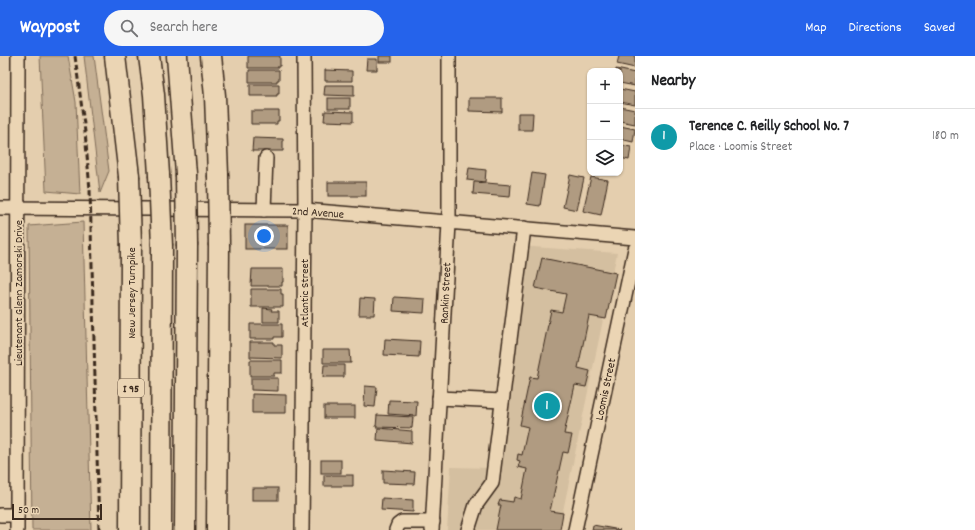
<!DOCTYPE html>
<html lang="en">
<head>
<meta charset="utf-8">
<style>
  body { margin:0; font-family:Dekko,sans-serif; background:#f6f6f6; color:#202124 }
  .controls { position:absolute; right:12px; top:12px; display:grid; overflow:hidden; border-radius:8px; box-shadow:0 1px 3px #0004 }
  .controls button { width:36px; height:36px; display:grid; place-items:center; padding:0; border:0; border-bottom:1px solid #e0e0e0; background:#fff; color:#202124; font:20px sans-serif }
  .scale { position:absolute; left:12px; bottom:10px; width:90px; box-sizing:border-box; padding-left:4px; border:2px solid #3b2a1e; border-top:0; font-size:11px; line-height:14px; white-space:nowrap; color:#3b2a1e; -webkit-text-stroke:3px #ebd5b4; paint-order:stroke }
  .you { position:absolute; left:264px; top:180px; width:14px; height:14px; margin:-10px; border:3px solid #fff; border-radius:50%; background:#1a73e8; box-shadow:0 0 0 6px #1a73e833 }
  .badge { display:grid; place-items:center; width:26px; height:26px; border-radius:50%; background:#2563eb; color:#fff; font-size:13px; font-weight:700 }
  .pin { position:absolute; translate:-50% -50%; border:2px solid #fff; box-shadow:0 1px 4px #0006 }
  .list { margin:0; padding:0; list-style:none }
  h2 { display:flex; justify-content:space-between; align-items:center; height:52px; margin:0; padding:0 16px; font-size:17px }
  h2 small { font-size:13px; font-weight:400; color:#757577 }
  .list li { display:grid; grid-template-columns:26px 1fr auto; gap:12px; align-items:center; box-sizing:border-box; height:56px; padding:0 16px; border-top:1px solid #e0e0e0 }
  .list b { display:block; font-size:15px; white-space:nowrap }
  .list p { margin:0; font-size:13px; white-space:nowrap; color:#757577 }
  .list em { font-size:13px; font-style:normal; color:#757577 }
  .icon { flex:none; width:22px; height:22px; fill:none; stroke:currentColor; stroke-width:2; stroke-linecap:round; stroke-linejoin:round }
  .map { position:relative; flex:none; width:635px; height:474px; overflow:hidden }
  header { display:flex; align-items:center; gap:24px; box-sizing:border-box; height:56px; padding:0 20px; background:#2563eb; color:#fff }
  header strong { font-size:19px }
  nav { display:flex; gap:22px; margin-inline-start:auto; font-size:14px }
  .search { width:280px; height:36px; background:#f6f6f6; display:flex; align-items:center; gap:10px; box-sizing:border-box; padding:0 14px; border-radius:22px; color:#757577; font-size:15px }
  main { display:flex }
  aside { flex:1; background:#fff }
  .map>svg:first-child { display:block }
  .built { fill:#d4bfa0 }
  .green { fill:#c5b094; stroke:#806d59 }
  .building { fill:#b09b81; stroke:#3b2a1e }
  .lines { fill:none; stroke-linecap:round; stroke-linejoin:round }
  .minor-casing { stroke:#3b2a1e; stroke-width:16 }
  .highway-casing { stroke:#3b2a1e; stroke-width:23 }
  .minor { stroke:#ebd5b4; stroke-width:13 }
  .highway { stroke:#ebd5b4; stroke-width:20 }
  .rail { stroke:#3b2a1e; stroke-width:3; stroke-dasharray:6 3; stroke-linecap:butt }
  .highway-bridge-casing { stroke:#3b2a1e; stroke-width:23; stroke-linecap:butt }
  .highway-bridge { stroke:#ebd5b4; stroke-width:20 }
  .labels { text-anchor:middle; stroke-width:3.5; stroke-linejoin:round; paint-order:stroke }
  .shield { fill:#ebd5b4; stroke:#705d4b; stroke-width:1 }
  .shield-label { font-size:11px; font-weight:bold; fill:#3b2a1e }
  .street-label { font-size:12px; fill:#3b2a1e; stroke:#ebd5b4 }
</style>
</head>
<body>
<header>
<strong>Waypost</strong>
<div class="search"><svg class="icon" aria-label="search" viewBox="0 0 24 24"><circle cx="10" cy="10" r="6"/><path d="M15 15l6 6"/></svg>Search here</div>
<nav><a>Map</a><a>Directions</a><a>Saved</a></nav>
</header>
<main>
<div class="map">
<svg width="635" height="474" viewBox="0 0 635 474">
  <rect width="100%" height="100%" fill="#e4ceae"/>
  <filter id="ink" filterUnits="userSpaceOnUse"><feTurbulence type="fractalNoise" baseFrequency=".025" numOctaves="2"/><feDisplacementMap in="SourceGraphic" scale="8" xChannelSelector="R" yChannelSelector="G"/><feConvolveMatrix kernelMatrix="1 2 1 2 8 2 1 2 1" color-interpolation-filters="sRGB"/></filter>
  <g filter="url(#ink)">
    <polygon class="built" points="519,190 617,197 559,474 447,474 451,411 492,412 499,351 454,347 454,335 500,338"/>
    <g class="green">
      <polygon points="40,0 68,0 76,46 80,138 46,135"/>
      <polygon points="84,0 94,0 109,115 100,137"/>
      <polygon points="83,166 91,474 32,474 29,170"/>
    </g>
    <g class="building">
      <polygon points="248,0 280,0 280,10 278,10 278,12 248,12"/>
      <rect x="379" y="0" width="13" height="6"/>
      <polygon points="619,0 635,0 635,12 617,8"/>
      <polygon points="367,3 377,3 377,14 366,14"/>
      <polygon points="616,13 635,17 635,30 620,27 620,15 616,15"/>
      <polygon points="249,14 279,14 279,24 277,24 277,26 249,26"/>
      <polygon points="325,14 352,15 352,25 325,25"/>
      <polygon points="250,28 279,28 279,38 277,38 277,40 250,40"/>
      <polygon points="325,29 354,29 354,40 324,39"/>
      <polygon points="620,33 635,36 635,49 620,46"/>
      <rect x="328" y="42" width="22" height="11"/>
      <polygon points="469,42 502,42 502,56 469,55"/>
      <polygon points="620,51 635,54 635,68 620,65"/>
      <polygon points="251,55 279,55 279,65 277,65 277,68 251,68"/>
      <polygon points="325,55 353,56 353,66 324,65"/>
      <polygon points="518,57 533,57 532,74 518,74"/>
      <polygon points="620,70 635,73 633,86 620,83"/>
      <polygon points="253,82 283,83 283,95 252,95"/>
      <polygon points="620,89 631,91 629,104 620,102"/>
      <polygon points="469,112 486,114 485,126 467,124"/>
      <polygon points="532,117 545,119 540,150 527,148"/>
      <polygon points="570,119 584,122 577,154 563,151"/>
      <polygon points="591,121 608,124 601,159 583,155"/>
      <rect x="328" y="126" width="38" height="14"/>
      <polygon points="474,126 511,129 510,141 473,138"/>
      <rect x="245" y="169" width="43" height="24"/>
      <polygon points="542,202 616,217 606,263 589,260 578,312 590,315 586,331 575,329 564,378 572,379 568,397 563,396 550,455 563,457 560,474 496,474 501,449 498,449 500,444 513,446 514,441 521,443 527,413 518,411 520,405 517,404 518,398 522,399 528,371 520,369 530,321 537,322 551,254 562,256 566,238 535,232"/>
      <polygon points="252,213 283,213 283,226 282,226 282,230 251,230"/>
      <polygon points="251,233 281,233 281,238 283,238 283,251 251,251"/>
      <polygon points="394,241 425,243 424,257 393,255"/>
      <polygon points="360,242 375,243 374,259 359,259"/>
      <polygon points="263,252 272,253 271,255 279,255 279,266 263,266"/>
      <polygon points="250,268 282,268 282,281 274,281 274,283 250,283"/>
      <polygon points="385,283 420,285 419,301 384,299"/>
      <polygon points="250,286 274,286 274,289 282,289 282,302 250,301"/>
      <polygon points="323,294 350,294 351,307 323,307"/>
      <polygon points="250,304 282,304 282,317 274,317 274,320 250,320"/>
      <polygon points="324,309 344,309 344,321 323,321"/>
      <polygon points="251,322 278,322 278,335 251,334"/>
      <polygon points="365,330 377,331 375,351 364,350"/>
      <polygon points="252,338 286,339 286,357 252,357"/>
      <polygon points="389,344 417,345 416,360 388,358"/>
      <rect x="324" y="350" width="31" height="12"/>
      <polygon points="377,359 413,361 412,372 376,371"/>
      <polygon points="378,372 412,375 412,387 377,384"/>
      <rect x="321" y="404" width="20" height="13"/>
      <polygon points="383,414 415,416 414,428 383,427"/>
      <rect x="324" y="419" width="29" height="11"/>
      <rect x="252" y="432" width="26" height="12"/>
      <polygon points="382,442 413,444 413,456 381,454"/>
      <polygon points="593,469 620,474 592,474"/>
    </g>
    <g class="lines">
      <g class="minor-casing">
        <g id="minor">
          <polyline points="0,152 305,154 635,182"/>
          <polyline points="264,154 266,102"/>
          <polyline points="439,342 502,345"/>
          <polyline points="0,459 17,459"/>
          <polyline points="17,474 18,0"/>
          <polyline points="302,474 305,154 304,0"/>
          <polyline points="396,474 398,469 402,466 433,466"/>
          <polyline points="432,474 449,167 449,0"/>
          <polyline points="468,474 476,449 492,427 524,172"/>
          <polyline points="575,474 635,193"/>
        </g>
      </g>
      <g class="highway-casing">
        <g id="highway">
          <polyline points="115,0 129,120"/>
          <polyline points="149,0 154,39 159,119"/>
          <polyline points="177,0 186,118"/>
          <polyline points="211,0 215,40 218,119"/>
          <polyline points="130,474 131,190"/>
          <polyline points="161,474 162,190"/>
          <polyline points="185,474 187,190"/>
          <polyline points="217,474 219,190"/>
        </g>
      </g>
      <use href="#minor" class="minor"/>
      <use href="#highway" class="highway"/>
      <polyline class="rail" points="75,0 85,76 90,134 99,474"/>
      <g class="highway-bridge-casing">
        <g id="highway-bridge">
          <polyline points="186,118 187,190"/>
          <polyline points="159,119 162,190"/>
          <polyline points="218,119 219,190"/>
          <polyline points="129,120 131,190"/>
        </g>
      </g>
      <use href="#highway-bridge" class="highway-bridge"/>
    </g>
  </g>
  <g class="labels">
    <rect class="shield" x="118" y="323" width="26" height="18" rx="3"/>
    <g class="shield-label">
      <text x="131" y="336">I 95</text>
    </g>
    <g class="street-label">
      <text transform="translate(318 156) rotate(4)" y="4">2nd Avenue</text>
      <text transform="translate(18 237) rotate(-90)" y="4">Lieutenant Glenn Zamorski Drive</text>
      <text transform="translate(131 237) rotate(-90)" y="4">New Jersey Turnpike</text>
      <text transform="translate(304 237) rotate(-90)" y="4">Atlantic Street</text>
      <text transform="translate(445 237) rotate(-87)" y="4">Rankin Street</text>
      <text transform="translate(605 333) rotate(-78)" y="4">Loomis Street</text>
    </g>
  </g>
</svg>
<div class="controls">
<button>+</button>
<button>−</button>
<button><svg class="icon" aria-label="layers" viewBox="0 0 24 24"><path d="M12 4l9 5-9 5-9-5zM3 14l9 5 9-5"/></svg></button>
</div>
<div class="scale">50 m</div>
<div class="you"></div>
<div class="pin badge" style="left:547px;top:350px;background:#0f9aa8">1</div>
</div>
<aside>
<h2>Nearby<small></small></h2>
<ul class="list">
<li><span class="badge" style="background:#0f9aa8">1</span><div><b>Terence C. Reilly School No. 7</b><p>Place · Loomis Street</p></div><em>180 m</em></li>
</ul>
</aside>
</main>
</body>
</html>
